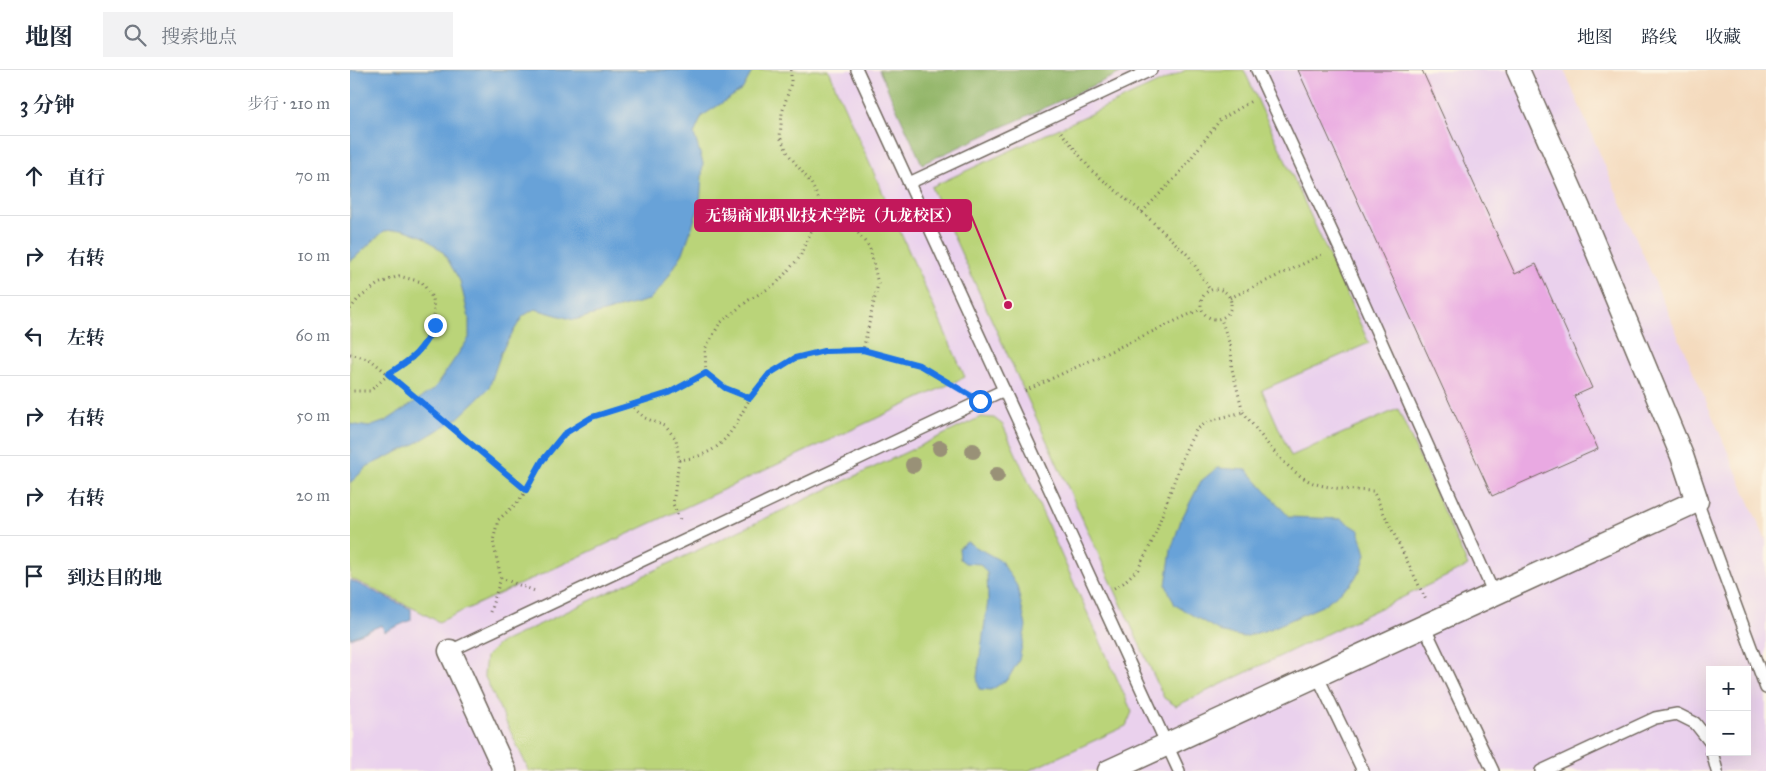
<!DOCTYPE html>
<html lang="zh">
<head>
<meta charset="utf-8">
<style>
  body { margin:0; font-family:"IM FELL Great Primer","Noto Serif SC",serif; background:#f2f2f3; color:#1f2937 }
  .controls { position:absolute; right:15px; bottom:15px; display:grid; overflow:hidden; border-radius:0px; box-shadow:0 5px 20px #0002 }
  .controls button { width:45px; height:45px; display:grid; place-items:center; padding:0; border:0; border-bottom:1px solid #e0e1e3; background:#fff; color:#1f2937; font:25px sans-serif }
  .stop { position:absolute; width:15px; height:15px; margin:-11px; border:4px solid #1a73e8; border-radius:50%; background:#fff }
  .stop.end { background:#1a73e8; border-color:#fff; box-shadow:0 1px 5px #0008 }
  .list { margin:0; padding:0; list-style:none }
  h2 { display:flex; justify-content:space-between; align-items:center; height:65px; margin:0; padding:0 20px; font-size:21px }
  h2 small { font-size:16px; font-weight:400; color:#747a83 }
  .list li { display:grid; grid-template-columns:32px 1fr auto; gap:15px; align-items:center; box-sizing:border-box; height:80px; padding:0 20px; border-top:1px solid #e0e1e3 }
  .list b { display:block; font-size:19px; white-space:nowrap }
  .list em { font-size:16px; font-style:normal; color:#747a83 }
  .icon { flex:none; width:28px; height:28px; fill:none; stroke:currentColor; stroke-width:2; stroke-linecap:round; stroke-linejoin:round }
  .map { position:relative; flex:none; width:1416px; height:701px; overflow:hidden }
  header { display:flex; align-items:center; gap:30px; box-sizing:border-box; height:70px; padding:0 25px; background:#fff; border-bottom:1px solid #e0e1e3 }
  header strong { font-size:24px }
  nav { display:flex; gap:28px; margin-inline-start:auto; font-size:18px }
  .search { width:350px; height:45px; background:#f2f2f3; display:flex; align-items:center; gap:12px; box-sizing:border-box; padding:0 18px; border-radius:0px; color:#747a83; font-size:19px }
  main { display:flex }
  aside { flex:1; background:#fff }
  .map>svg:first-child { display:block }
  .built { fill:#ead1ed; fill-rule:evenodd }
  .green { fill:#bad479; stroke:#728052 }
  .forest { fill:#93b669; stroke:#5f704a }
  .water { fill:#68a2d8; stroke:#4a6682 }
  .building { fill:#e9a9e2 }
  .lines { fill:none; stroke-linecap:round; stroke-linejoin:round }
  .service-casing { stroke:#71685e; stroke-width:14 }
  .minor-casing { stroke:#71685e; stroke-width:25 }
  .path { stroke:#71685e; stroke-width:3; stroke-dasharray:1 4; stroke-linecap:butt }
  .service { stroke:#fff; stroke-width:11 }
  .minor { stroke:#fff; stroke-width:22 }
  .tree { fill:#999177 }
  .route { stroke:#1a73e8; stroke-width:6 }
  .leader { fill:none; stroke:#c2185b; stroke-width:2 }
  .callout-dot { fill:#c2185b; stroke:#fcf5e5; stroke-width:2 }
  .callout { fill:#c2185b; stroke:#c2185b; stroke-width:2 }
  .callout-label { font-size:16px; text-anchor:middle; font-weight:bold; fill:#fff }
</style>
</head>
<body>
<header>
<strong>地图</strong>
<div class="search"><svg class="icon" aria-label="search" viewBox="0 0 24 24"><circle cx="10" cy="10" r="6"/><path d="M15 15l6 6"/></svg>搜索地点</div>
<nav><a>地图</a><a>路线</a><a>收藏</a></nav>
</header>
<main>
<aside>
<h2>3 分钟<small>步行 · 210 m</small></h2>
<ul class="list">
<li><svg class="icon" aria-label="ahead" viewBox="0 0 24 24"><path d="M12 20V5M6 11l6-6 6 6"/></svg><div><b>直行</b></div><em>70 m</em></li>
<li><svg class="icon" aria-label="right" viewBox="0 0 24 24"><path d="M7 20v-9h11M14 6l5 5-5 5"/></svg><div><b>右转</b></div><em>10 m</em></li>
<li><svg class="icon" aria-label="left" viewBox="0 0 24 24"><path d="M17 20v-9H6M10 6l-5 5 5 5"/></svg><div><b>左转</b></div><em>60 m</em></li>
<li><svg class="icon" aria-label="right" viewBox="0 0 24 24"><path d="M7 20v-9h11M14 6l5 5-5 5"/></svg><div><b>右转</b></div><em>50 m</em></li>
<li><svg class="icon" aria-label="right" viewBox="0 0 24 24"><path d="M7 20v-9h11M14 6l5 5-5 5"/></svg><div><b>右转</b></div><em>20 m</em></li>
<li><svg class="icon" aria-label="arrive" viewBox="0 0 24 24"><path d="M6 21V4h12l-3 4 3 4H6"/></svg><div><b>到达目的地</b></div></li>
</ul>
</aside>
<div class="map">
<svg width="1416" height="701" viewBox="0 0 1416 701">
  <rect width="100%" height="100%" fill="#fcf5e5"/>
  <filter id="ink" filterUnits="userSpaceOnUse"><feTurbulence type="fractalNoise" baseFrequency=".02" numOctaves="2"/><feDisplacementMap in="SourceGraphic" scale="10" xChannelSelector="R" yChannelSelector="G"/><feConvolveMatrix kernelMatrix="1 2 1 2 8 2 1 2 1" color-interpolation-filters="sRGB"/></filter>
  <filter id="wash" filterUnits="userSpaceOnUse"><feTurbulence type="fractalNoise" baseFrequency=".0096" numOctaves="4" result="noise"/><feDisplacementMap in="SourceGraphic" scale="20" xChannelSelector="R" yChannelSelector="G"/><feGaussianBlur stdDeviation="1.12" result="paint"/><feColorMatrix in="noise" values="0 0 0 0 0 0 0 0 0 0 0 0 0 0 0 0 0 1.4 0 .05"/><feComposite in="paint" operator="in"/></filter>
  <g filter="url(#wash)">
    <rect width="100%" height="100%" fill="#f4dabd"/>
    <path class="built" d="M0,0H1214L1416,471V701H0ZM1360,600H1397V682H1360Z"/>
    <g class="green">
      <polygon points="0,0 478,0 615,307 89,552 67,540 0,508"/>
      <polygon points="836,0 894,0 1019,273 912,320 941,386 1048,339 1118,496 826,636 814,628 581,117"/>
      <polygon points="631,347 644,348 653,355 782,642 776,656 678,701 179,701 134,605 136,586 148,574"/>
    </g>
    <polygon class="forest" points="529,0 777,0 572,94"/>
    <g class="water">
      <polygon points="0,0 403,0 392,20 352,46 344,64 353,93 350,134 333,183 313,215 299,230 224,250 185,239 173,246 152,280 139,318 108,348 63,375 18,396 0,413 0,354 19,357 36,351 84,319 119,268 119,248 110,211 93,182 74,167 53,159 34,161 0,192"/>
      <polygon points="867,398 897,400 939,447 991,449 1009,460 1016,484 1011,500 1000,515 972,536 920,559 894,567 873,563 825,535 816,515 821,480 831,450 851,411"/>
      <polygon points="617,472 651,491 667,516 676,556 669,590 658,609 641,620 629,619 627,607 638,531 637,503 630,494 615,493 610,489 609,478"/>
      <polygon points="0,510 61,539 61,550 34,562 32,555 0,568"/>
    </g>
    <g id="blocks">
      <polygon class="building" points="948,0 1072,0 1165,204 1186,194 1242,318 1224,326 1248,379 1142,426"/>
    </g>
  </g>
  <g filter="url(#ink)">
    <use href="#blocks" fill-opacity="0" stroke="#71685e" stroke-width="1"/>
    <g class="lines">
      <g class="service-casing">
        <g id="service">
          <polyline points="507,0 829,701"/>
          <polyline points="907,0 989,177 1144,524"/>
          <polyline points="559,113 801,0"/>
          <polyline points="1347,431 1416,618"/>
          <polyline points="1074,556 1143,701"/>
          <polyline points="100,581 654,320"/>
          <polyline points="967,605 1013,701"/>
          <polyline points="1362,682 1367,701"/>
          <polyline points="1191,701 1305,648 1327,644 1345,653 1360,672"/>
        </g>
      </g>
      <g class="minor-casing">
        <g id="minor">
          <polyline points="100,581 155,701"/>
          <polyline points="759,701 1347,431 1332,386 1229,138 1168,0"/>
        </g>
      </g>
      <g class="path">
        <polyline points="441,0 441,13 432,43 430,67 439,85 461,113 472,136 504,158 520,178 528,214 513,280"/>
        <polyline points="711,62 742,101 792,142 839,186 860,220"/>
        <polyline points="792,142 828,105 870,50 903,30"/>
        <circle cx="866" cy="234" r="15"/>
        <polyline points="880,228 972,185"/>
        <polyline points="0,239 8,229 28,214 49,206 72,212 83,229 85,255 75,273 61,290 39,304 20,321 0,321"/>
        <polyline points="0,284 21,290 176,420"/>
        <polyline points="675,321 851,239"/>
        <polyline points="400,328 419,304 445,288 474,281 513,280 569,295 613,321"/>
        <polyline points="280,335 295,348 315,356 326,369 329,390 323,434 331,452"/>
        <path d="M893,342C911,365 932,397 959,411C974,419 1006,420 1023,421L1076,530"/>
        <path d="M329,390C372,385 381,364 400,328L375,318L356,303"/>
        <polyline points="151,508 143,471 148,450 166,434 177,420 192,391 214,364 242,347 319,323 356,303 355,279 370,253 399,230 426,214 450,187 472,136"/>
        <polyline points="764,518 773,513 788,499 803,470 835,381 846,360 859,351 893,342 882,299 881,278 871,249"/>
        <polyline points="140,542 151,508 185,521"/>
      </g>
      <use href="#service" class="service"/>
      <use href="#minor" class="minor"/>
    </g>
    <g class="tree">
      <circle cx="590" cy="378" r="8"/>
      <circle cx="623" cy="381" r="8"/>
      <circle cx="563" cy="395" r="8"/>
      <circle cx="647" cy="405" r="8"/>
    </g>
  </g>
  <g class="lines" filter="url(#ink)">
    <path class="route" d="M85,255C71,282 64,288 38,304L176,420L192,391L214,364L242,347L319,323L356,303L375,318L400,328L419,304L445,288L474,281L513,280L569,295L630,331"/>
  </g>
  <path class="leader" d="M658 235L621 145"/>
  <circle class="callout-dot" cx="658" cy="235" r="5"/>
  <rect class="callout" x="345" y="130" width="276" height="31" rx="5"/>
  <g class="callout-label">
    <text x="483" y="151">无锡商业职业技术学院（九龙校区）</text>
  </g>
</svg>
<div class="controls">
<button>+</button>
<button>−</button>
</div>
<div class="stop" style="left:630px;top:331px"></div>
<div class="stop end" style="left:85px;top:255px"></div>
</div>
</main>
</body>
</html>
